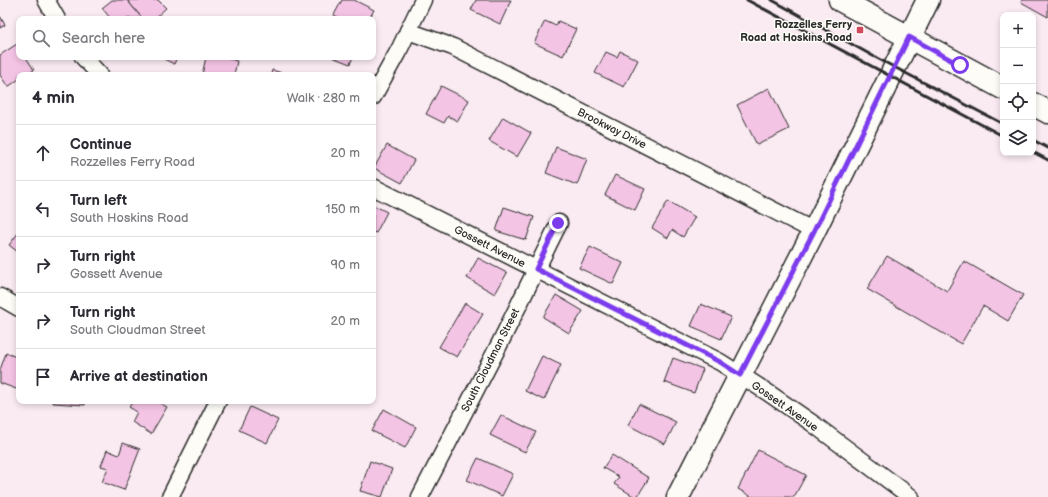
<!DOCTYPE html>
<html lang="en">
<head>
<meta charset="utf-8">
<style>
  body { margin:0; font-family:"Balsamiq Sans",sans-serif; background:#f7f7f7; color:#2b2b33 }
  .controls { position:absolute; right:12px; top:12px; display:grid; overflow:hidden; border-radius:8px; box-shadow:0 2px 6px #0003 }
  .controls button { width:36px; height:36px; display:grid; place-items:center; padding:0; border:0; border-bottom:1px solid #e1e1e2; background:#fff; color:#2b2b33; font:20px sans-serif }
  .stop { position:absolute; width:12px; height:12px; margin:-9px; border:3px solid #7c3aed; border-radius:50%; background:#fff }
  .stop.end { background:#7c3aed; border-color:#fff; box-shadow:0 1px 4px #0008 }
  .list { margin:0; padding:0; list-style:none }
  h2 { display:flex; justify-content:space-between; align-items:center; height:52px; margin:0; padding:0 16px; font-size:17px }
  h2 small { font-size:13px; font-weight:400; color:#7c7c81 }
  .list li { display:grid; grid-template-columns:26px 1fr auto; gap:12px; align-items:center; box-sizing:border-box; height:56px; padding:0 16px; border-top:1px solid #e1e1e2 }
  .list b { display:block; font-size:15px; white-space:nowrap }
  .list p { margin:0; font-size:13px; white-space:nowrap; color:#7c7c81 }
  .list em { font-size:13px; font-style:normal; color:#7c7c81 }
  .icon { flex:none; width:22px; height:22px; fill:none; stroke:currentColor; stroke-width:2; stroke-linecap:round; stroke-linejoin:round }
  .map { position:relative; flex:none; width:1048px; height:497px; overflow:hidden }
  .search { position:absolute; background:#fff; box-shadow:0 2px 6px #0003; left:16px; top:16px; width:360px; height:44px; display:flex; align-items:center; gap:10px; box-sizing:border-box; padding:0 14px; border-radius:8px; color:#7c7c81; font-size:15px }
  .panel { position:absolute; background:#fff; box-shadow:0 2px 6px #0003; left:16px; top:72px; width:360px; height:332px; border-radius:8px }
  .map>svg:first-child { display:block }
  .building { fill:#f4c4e5; stroke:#2b2b2b }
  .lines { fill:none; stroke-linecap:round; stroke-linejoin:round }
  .street-casing { stroke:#2b2b2b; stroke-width:19 }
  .secondary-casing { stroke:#2b2b2b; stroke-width:25 }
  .street { stroke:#fdfcf7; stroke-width:16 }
  .secondary { stroke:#fdfcf7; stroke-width:22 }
  .rail { stroke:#2b2b2b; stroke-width:3 }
  .route { stroke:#7c3aed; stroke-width:5 }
  .poi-dot { fill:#d1495b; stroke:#fdfcf7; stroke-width:1.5 }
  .labels { text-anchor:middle; stroke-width:3; stroke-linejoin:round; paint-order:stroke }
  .poi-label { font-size:11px; font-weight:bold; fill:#2b2b2b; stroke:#fdfcf7; text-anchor:end }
  .street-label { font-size:11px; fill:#2b2b2b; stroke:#fdfcf7 }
</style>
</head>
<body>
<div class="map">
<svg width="1048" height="497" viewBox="0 0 1048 497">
  <rect width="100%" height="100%" fill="#faebf2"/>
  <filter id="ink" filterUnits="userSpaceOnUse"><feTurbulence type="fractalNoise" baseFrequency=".025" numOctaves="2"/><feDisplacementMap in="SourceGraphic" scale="8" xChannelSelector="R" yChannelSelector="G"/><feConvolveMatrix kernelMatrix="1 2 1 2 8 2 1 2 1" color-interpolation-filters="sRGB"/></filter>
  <g filter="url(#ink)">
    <g class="building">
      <polygon points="112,0 127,0 142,18 111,19 102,8"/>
      <polygon points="127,0 158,0 166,8 154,19 143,19"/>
      <polygon points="342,0 354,0 374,10 369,19 341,19 334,15"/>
      <polygon points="476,0 511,0 500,24 471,10"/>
      <polygon points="1022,0 1048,0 1048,17 1021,2"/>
      <polygon points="0,16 5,25 0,28"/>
      <polygon points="545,21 556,26 558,21 576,29 563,56 534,43"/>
      <polygon points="17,44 19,46 19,57 26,57 34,70 26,75 19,75 19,79 8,87 0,75 0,55"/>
      <polygon points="620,51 638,60 624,87 595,73 606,52 617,57"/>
      <polygon points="160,57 177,57 174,64"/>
      <polygon points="206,57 223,57 237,61 234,75 202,75"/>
      <polygon points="332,57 353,57 350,64"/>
      <polygon points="272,70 289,75 271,75"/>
      <polygon points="441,86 469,100 458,121 448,116 444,123 426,114"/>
      <polygon points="769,88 789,129 757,145 737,105"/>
      <polygon points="503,117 531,133 517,157 489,141"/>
      <polygon points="387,145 414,160 402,183 374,168"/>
      <polygon points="556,147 587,159 577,185 546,173"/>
      <polygon points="615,175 645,189 635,210 605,195"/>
      <polygon points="668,201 695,217 683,237 672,230 668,238 652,228"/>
      <polygon points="373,205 387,212 376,233 373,232"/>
      <polygon points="504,207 534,217 526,240 496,231"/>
      <polygon points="19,232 19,253 9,245"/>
      <polygon points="590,247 623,263 613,284 579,268"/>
      <polygon points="887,256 947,291 964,261 1023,295 1008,321 983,306 961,344 867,289"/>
      <polygon points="478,258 507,273 495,294 467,278"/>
      <polygon points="556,295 583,311 569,333 543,317"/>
      <polygon points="465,303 483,314 457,357 439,347"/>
      <polygon points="701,304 731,317 721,339 691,326"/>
      <polygon points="6,353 19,358 19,390 0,383 0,370"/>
      <polygon points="542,356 561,365 544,400 525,391"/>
      <polygon points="673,358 703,369 694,393 664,382"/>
      <polygon points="53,401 85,401 85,405 53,403"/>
      <polygon points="133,401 156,401 167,407 151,434 132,422 137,412 129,407"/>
      <polygon points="639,404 676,422 665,444 628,425"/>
      <polygon points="250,407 278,420 267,443 239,430"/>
      <polygon points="384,409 416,427 405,448 372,431"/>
      <polygon points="501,415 536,432 525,452 490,435"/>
      <polygon points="123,443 140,449 124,490 102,482 108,468 101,466 107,450 119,455"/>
      <polygon points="758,450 806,475 794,497 752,497 738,489"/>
      <polygon points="612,455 649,478 637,497 635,497 614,484 619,477 603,468"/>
      <polygon points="478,458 513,474 502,496 467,480"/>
      <polygon points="370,461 392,469 382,497 360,491"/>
    </g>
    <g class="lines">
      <g class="street-casing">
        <g id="street">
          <polyline points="46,0 57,19"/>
          <polyline points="408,31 453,47 814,231"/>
          <polyline points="83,57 100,75"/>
          <polyline points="373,97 400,48 423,0"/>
          <polyline points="373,187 720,362 767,392 812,423 911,497"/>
          <polyline points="0,297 19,308"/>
          <polyline points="170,497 218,401"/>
          <polyline points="420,497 499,345 559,223"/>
        </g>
      </g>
      <g class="secondary-casing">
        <g id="secondary">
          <polyline points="840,0 1003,88"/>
          <polyline points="1033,104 1048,112"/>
          <polyline points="678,497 814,231 928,0"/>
        </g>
      </g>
      <use href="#street" class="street"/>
      <use href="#secondary" class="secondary"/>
      <g class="rail">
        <polyline points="747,0 1003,136"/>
        <polyline points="772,0 873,56 1003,124"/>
        <polyline points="1033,140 1048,148"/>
        <polyline points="1033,152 1048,160"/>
      </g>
    </g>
  </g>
  <g class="lines" filter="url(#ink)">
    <polyline class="route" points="558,223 536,269 720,362 740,375 814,231 909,37 960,65"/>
  </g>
  <rect class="poi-dot" x="856" y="26" width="8" height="8" rx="2"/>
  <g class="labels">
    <g class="poi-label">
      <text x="852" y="28">Rozzelles Ferry<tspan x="852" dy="13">Road at Hoskins Road</tspan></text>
    </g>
    <g class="street-label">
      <text transform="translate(612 128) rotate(27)" y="4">Brookway Drive</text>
      <text transform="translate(490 246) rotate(27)" y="4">Gossett Avenue</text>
      <text transform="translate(490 360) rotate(-63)" y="4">South Cloudman Street</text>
      <text transform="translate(785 406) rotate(35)" y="4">Gossett Avenue</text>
    </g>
  </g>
</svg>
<div class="controls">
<button>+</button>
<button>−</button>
<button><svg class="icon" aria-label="locate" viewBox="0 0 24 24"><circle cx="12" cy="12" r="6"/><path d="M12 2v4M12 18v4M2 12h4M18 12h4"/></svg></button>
<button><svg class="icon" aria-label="layers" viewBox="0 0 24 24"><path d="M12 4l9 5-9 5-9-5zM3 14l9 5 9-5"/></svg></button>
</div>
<div class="stop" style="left:960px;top:65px"></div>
<div class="stop end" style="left:558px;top:223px"></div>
<div class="search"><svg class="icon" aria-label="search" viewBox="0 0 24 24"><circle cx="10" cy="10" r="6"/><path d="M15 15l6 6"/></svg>Search here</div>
<section class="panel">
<h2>4 min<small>Walk · 280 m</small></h2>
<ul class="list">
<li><svg class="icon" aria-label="ahead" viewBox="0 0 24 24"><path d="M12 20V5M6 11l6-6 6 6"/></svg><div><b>Continue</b><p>Rozzelles Ferry Road</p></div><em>20 m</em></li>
<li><svg class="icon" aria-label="left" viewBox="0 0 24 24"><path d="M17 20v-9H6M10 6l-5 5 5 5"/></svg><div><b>Turn left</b><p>South Hoskins Road</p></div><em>150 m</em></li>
<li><svg class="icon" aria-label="right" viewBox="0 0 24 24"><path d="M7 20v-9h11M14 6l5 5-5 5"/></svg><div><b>Turn right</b><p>Gossett Avenue</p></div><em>90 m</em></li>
<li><svg class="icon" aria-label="right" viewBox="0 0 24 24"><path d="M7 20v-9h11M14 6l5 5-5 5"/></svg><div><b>Turn right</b><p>South Cloudman Street</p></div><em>20 m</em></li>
<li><svg class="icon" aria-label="arrive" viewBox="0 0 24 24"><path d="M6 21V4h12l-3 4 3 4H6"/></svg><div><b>Arrive at destination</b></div></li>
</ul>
</section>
</div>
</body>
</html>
